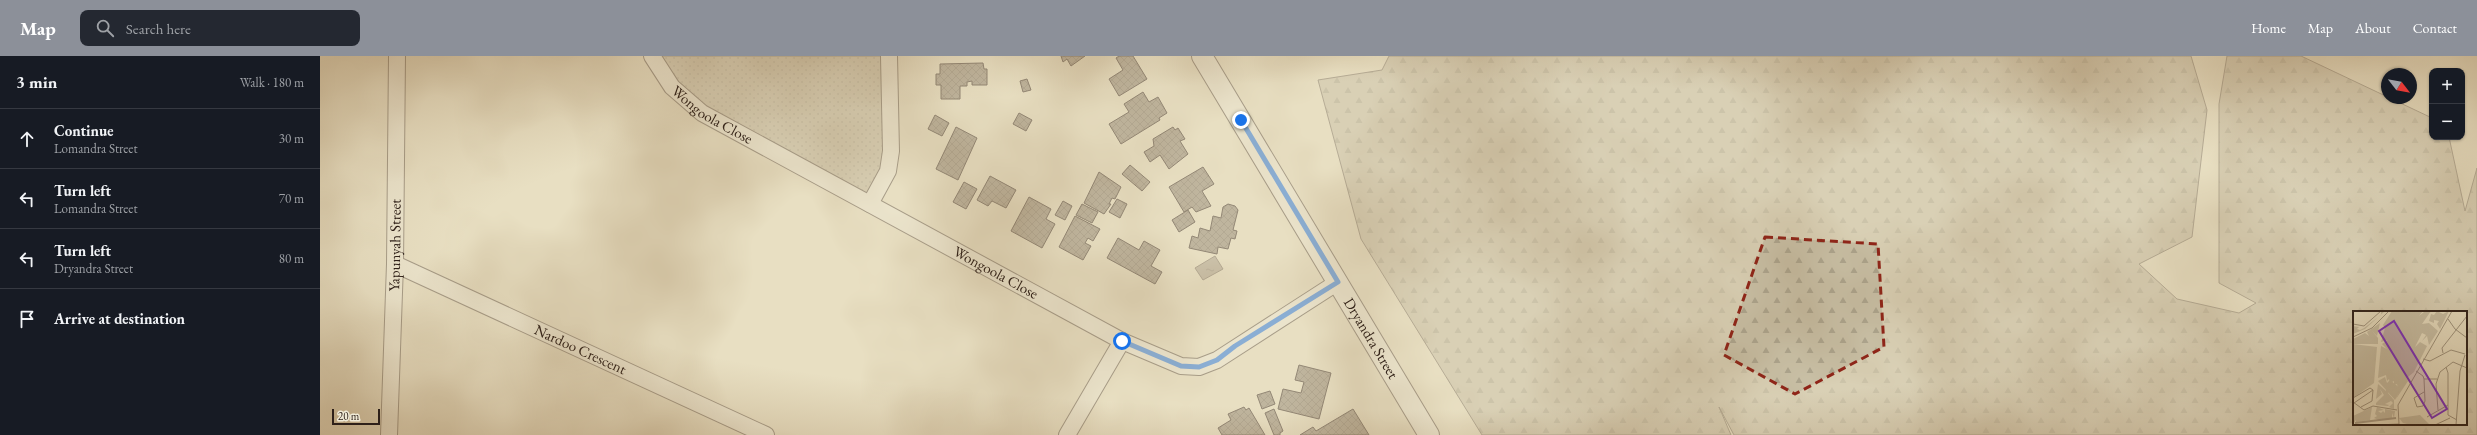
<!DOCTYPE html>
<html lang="en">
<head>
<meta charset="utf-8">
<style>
  body { margin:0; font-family:"EB Garamond",serif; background:#242831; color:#f1f3f6 }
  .controls { position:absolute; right:12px; top:12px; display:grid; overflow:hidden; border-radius:8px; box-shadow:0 1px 3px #0004 }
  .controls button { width:36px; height:36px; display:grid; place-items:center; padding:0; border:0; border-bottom:1px solid #363941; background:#171b24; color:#f1f3f6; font:20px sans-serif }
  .compass { position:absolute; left:2061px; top:12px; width:36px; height:36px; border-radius:50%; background:#171b24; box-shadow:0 1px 3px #0004; rotate:121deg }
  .scale { position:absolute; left:12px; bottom:10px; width:48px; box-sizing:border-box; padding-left:4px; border:2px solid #2e2019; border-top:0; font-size:11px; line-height:14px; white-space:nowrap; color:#2e2019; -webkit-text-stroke:3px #f0ead7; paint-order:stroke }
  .stop { position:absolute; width:12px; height:12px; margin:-9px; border:3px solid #1a73e8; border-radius:50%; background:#fff }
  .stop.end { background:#1a73e8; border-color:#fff; box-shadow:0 1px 4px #0008 }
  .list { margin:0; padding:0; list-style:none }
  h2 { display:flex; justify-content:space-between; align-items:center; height:52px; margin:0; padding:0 16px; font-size:17px }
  h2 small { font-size:13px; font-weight:400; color:#9ea1a6 }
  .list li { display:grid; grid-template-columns:26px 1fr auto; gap:12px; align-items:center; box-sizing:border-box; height:60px; padding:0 16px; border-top:1px solid #363941 }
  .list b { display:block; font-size:15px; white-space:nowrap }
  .list p { margin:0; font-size:13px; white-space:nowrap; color:#9ea1a6 }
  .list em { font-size:13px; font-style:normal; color:#9ea1a6 }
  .icon { flex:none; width:22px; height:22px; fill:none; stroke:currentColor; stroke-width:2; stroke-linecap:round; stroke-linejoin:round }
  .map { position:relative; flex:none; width:2157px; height:379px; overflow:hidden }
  header { display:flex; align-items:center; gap:24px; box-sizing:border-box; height:56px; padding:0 20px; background:#8c9099; color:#fff }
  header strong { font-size:19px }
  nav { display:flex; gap:22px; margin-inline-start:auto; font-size:14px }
  .search { width:280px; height:36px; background:#242831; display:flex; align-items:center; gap:10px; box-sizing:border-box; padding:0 14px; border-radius:8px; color:#9ea1a6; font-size:15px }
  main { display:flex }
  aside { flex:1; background:#171b24 }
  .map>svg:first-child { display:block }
  .forest { fill:url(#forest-firs); stroke:#7b705f; fill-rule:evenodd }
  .park { fill:url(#park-dots); stroke:#7b705f }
  .water { fill:url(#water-ripples); stroke:#786c5c }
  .building { fill:url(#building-cross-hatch); stroke:#2e2019 }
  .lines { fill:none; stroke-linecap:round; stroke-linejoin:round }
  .minor-casing { stroke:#5c5043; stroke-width:18 }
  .tertiary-casing { stroke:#5c5043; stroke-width:22 }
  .minor { stroke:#f0ead7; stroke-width:16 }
  .tertiary { stroke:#f0ead7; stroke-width:20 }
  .route { stroke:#1a73e8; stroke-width:5 }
  .marked { fill:none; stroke:#8f2418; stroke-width:3; stroke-dasharray:8 5; stroke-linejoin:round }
  .labels { text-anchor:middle; stroke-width:4; stroke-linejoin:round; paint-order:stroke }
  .street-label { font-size:15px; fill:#2e2019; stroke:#f0ead7 }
  .inset-river { fill:none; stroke:#a99e89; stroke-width:2 }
  .inset-road { fill:none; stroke:#9e937e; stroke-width:1 }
  .view { fill:#7b2cbf; fill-opacity:0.15; stroke:#7b2cbf; stroke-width:2 }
  .inset-edge { fill:none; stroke:#2e2019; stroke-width:2 }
</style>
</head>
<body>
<header>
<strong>Map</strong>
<div class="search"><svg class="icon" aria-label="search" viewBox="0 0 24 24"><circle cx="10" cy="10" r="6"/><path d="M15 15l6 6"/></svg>Search here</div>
<nav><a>Home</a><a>Map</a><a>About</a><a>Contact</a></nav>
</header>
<main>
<aside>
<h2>3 min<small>Walk · 180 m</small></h2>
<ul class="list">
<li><svg class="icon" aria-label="ahead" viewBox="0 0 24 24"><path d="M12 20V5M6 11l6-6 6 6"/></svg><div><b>Continue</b><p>Lomandra Street</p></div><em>30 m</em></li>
<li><svg class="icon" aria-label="left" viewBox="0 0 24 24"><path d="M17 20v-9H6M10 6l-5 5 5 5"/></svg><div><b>Turn left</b><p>Lomandra Street</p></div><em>70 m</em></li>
<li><svg class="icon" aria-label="left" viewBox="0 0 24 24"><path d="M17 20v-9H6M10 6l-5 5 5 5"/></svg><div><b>Turn left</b><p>Dryandra Street</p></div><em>80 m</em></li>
<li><svg class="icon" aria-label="arrive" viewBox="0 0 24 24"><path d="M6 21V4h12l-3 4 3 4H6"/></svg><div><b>Arrive at destination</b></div></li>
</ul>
</aside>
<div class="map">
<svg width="2157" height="379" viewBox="0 0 2157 379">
  <defs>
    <pattern id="forest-firs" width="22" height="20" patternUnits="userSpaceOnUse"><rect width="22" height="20" fill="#c8bfa5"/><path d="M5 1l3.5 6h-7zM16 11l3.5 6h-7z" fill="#aca48d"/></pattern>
    <pattern id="park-dots" width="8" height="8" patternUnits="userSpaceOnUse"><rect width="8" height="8" fill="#c8bfa5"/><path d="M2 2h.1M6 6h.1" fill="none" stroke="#aca48d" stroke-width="1.8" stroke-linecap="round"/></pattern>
    <pattern id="water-ripples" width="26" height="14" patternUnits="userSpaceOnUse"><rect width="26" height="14" fill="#a99e89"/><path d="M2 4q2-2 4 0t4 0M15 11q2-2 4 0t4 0" fill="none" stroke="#8a806f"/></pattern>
    <pattern id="building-cross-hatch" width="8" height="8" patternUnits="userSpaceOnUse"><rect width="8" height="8" fill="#8f8371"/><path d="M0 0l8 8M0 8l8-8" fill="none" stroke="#756b5c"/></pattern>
  </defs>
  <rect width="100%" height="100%" fill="#e8dfc2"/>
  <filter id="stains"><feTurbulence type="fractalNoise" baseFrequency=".005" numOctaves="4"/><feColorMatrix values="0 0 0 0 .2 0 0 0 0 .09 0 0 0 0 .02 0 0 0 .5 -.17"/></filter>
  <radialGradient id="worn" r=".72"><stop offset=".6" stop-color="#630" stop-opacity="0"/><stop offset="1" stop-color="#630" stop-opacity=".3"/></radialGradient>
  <path class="forest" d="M1069,0H1871L1887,54L1872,181L1819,208L1857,243L1919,257L1936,247L1899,227V48L1907,0H1981L2112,62V81H2129L2145,155L2157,112V379H1414L1399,351L1411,379H1162L1041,183L998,24L1062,14ZM2034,256H2146V368H2034Z"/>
  <polygon class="park" points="332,0 569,0 571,95 550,148 399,66"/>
  <polygon class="water" points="895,200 903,213 883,224 875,212"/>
  <g class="building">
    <polygon points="741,0 765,0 751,10 747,3 743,6"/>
    <polygon points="799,0 813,0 827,23 799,40 789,23 803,14 796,2"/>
    <polygon points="663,7 664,13 667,13 667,29 652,29 652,25 647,26 647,30 640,30 640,43 621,43 621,29 616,29 616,18 620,18 620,8"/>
    <polygon points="707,23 711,34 703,36 700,25"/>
    <polygon points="823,36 829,46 838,41 847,57 839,62 840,64 801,88 789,68 809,56 804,48"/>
    <polygon points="699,57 712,64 706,75 693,68"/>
    <polygon points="615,59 629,67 622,80 608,73"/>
    <polygon points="636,71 657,82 638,124 616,113"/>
    <polygon points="853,71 855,74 858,72 865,83 860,85 868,98 849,113 840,99 830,106 824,96 834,90 833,83"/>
    <polygon points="810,109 830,126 822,135 802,118"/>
    <polygon points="883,111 894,128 882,135 891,150 876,156 872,151 864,156 849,131"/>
    <polygon points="779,116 801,131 795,143 792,142 789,148 791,148 784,158 764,147"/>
    <polygon points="670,120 696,134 686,152 672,145 668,150 657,144"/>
    <polygon points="644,126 657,133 646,153 633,146"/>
    <polygon points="709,141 731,153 726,163 735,168 722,192 691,175"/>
    <polygon points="797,143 807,148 800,162 789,156"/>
    <polygon points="743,145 752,150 745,164 735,159"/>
    <polygon points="762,148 778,156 772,167 756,159"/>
    <polygon points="908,148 915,150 918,154 913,174 917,175 915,183 911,182 908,193 898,191 897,198 869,192 872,180 878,182 880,172 890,175 893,160 901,162 903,151"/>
    <polygon points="868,154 875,166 859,176 852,164"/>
    <polygon points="755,160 780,173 773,185 768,182 765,187 771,190 763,204 739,191"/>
    <polygon points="798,182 819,194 824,185 840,194 831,210 842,216 835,228 787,202"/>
    <polygon points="979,309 1011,317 999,363 958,353 963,333 981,337 984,326 975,324"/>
    <polygon points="950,335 955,348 942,353 937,339"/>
    <polygon points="924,351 926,354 929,352 945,379 902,379 898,372 911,364 908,358"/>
    <polygon points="954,353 963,375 960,377 960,379 954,379 945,357"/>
    <polygon points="1033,353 1049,379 980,379 993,371 996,375"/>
  </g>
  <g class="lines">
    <g class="minor-casing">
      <g id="minor">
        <path id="s1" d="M332,0L352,31L382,57L802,285L861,310L879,311L897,304L1018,226"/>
        <polyline points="550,148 568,115 571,95 569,0"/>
        <path id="s2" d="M75,208L446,379"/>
        <path id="s3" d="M69,379L75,208L77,0"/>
        <polyline points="747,379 802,285"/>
      </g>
    </g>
    <g class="tertiary-casing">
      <g id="tertiary">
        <path id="s4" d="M882,0L1109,379"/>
      </g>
    </g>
    <use href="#minor" class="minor"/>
    <use href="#tertiary" class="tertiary"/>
  </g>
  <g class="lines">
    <polyline class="route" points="802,285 861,310 879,311 897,304 915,290 1018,226 921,64"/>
  </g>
  <path d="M0 0H2157V379H0ZM1445,181L1558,188L1564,291L1475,338L1404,299Z" fill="#e8dfc2" fill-opacity=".55" fill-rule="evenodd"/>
  <path class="marked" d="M1445,181L1558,188L1564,291L1475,338L1404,299Z"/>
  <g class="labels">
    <g class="street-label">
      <text dy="5" stroke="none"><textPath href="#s1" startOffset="86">Wongoola Close</textPath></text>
      <text dy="5" stroke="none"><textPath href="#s3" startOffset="190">Yapunyah Street</textPath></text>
      <text dy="5" stroke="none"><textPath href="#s1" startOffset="411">Wongoola Close</textPath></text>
      <text dy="5" stroke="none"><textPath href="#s4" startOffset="329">Dryandra Street</textPath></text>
      <text dy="5" stroke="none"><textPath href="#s2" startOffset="204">Nardoo Crescent</textPath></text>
    </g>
  </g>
  <g transform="translate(2033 255)">
    <rect width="114" height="114" fill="#e8dfc2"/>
    <path d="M32,66L34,72L37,69L48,78L42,89L25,70Z" fill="#c8bfa5"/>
    <path d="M28,0H32L12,18L0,23V15L6,16L4,18L7,19L11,17L28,4ZM39,0H70L66,5L71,1L78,0L69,13L76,12L85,20L76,34L74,25L69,30L73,24L69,22L62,36L67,31L74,35L61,61L55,66L52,64L55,70L43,88L47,78L42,80L45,78L44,73L41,74V70L39,71L40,73L35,82L41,89V98L36,96L40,92L38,90L32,93L36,94L35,95L23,94V92L31,84L27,78L29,83L23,88L25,73L33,80V77L38,75L36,68L34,70L33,64L25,67L28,35L34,38L29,33L35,29L28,31L32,17L30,14ZM84,0L90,3L96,0L87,18L84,13L86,10L81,9V12L76,10L78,3L81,4ZM27,12L24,25L19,20L25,27V33H0V28L12,22L16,25L14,21ZM0,33L24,36L21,72L0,87ZM19,96L17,109L3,111V109L0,113V105ZM24,96L31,99L25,100L28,102L30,100L32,102V98L42,100L41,107L39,102V108L21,110L26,109L21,107L24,105L22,103ZM67,104L77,114H58L50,112L46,107Z" fill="#c8bfa5"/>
    <path class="inset-river" d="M2,112L43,107"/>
    <path class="inset-road" d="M95,8L102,18L114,27M0,13L11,15L28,0M0,26L19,17L36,0M90,42L89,37L114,5M70,48L77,50L98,39L112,43M93,56L95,62V104L104,109M63,60L70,65L71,68L72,90L70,95L64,96L61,87L71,81M71,68H84M0,87L17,77L20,79M0,91L11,99L20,95L44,99M1,92L20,79M8,96L19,90L20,79M85,99L83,73L87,61L100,51L114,57M74,106L95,94M46,113L45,94L99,0M25,114L46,113M82,114L97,107M103,114L107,60L112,44"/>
    <path class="view" d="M41,10L94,98L79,107L26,20Z"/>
    <rect width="114" height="114" class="inset-edge"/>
  </g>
  <rect width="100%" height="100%" filter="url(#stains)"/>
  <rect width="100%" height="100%" fill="url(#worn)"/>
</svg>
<div class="controls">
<button>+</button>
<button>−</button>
</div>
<svg class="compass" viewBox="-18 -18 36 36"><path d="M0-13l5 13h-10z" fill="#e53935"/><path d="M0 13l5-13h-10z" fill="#9ea1a6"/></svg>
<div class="scale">20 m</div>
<div class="stop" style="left:802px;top:285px"></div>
<div class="stop end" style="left:921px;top:64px"></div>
</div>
</main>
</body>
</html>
